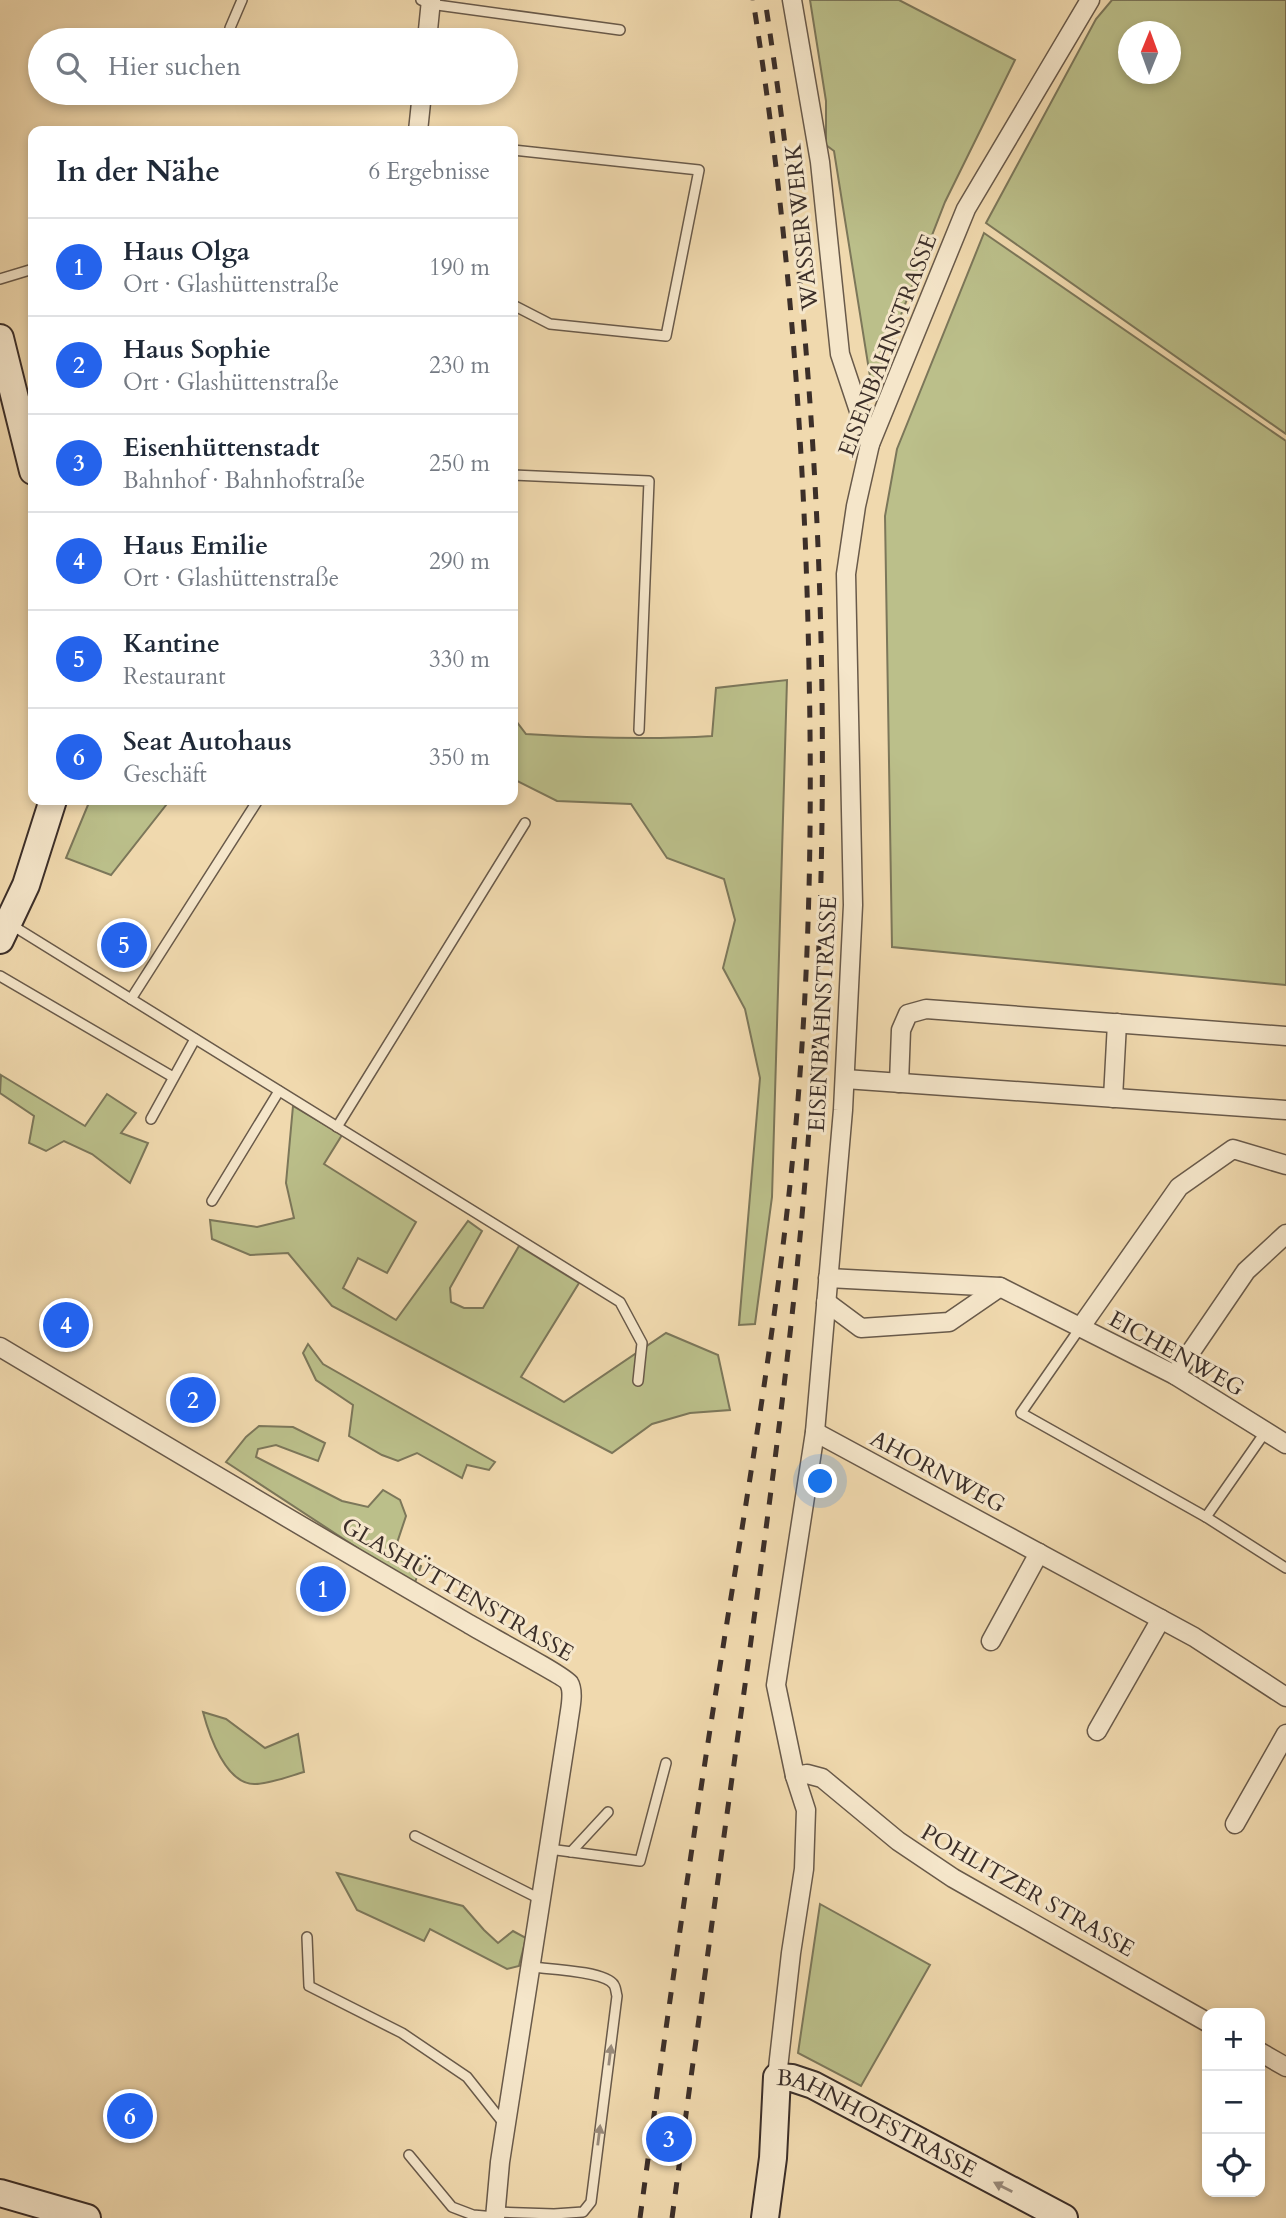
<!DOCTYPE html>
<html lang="de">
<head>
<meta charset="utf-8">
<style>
  body { margin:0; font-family:Cardo,serif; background:#f2f2f3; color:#1f2937 }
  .controls { position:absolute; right:21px; bottom:21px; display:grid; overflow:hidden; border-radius:14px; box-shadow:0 4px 10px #0003 }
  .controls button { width:63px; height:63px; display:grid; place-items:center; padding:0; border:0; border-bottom:2px solid #e0e1e3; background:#fff; color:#1f2937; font:35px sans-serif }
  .compass { position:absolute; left:1118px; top:21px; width:63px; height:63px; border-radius:50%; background:#fff; box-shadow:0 4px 10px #0003; rotate:1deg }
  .you { position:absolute; left:821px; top:1482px; width:24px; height:24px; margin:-18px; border:5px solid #fff; border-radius:50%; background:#1a73e8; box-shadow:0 0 0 10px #1a73e833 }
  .badge { display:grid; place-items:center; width:46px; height:46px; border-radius:50%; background:#2563eb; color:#fff; font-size:23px; font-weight:700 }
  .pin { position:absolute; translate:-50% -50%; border:4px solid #fff; box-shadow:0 2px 7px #0006 }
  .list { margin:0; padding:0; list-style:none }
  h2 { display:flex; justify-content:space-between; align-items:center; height:91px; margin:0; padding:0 28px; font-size:30px }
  h2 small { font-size:23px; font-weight:400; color:#747a83 }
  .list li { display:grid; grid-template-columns:46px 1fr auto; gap:21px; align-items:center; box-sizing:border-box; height:98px; padding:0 28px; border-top:2px solid #e0e1e3 }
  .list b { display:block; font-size:26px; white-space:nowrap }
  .list p { margin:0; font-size:23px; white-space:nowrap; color:#747a83 }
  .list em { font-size:23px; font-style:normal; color:#747a83 }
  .icon { flex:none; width:38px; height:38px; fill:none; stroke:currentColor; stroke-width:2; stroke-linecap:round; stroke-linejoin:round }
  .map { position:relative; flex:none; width:1286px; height:2218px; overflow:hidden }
  .search { position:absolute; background:#fff; box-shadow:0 4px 10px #0003; left:28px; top:28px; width:490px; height:77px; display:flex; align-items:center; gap:18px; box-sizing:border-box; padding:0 24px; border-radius:38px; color:#747a83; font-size:26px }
  .panel { position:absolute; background:#fff; box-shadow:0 4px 10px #0003; left:28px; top:126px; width:490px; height:679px; border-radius:14px }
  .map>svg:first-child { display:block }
  .green { fill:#bbbf8a; stroke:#7c775a; stroke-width:2; fill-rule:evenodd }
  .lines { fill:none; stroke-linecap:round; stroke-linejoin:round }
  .lane-casing { stroke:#695a4a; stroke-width:12 }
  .street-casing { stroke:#695a4a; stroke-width:21 }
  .secondary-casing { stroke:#3c2f29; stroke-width:30 }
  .lane { stroke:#f5e6ca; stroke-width:9 }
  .street { stroke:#f5e6ca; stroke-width:18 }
  .secondary { stroke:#f5e6ca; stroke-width:26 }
  .rail { stroke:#3c2f29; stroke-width:5; stroke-dasharray:12 12; stroke-linecap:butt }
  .oneway { fill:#988a7a }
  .labels { text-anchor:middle; stroke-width:6; stroke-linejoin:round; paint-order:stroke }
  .street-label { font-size:23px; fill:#3c2f29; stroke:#f5e6ca }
</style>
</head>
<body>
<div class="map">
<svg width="1286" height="2218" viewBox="0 0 1286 2218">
  <rect width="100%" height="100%" fill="#f0d9ae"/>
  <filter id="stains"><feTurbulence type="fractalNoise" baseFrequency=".00286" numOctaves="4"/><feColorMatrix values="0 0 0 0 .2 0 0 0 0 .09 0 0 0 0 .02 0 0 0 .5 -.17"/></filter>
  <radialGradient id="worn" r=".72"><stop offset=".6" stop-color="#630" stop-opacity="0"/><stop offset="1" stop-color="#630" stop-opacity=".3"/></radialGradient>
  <g class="green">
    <polygon points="810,0 899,0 1015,60 945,202 872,389 834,151 826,145 826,101"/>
    <path d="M1112,0H1286V434L986,223L1096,19ZM1128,32H1170V74H1128Z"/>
    <polygon points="984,233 1286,441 1286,985 892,947 885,516 897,449"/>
    <path d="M787,680L772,1197L755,1324L739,1325L760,1078L745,1009L723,968L735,920L724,879L667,858L631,804L557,801L513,779V717L526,734C588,738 649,740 712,736L716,688Z"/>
    <polygon points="90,800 170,800 111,875 66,858"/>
    <polygon points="1,1075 85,1126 107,1094 136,1113 121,1133 148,1143 130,1183 92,1154 64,1141 46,1151 29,1143 34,1116 0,1093"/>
    <polygon points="293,1106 342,1135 324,1164 416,1222 387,1273 358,1258 343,1288 396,1320 468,1221 482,1231 450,1288 451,1302 464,1308 483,1308 519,1246 579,1283 521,1377 564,1402 666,1333 718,1355 730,1410 690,1413 652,1424 612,1453 332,1306 288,1253 250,1255 212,1239 210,1220 257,1227 294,1218 286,1183"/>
    <polygon points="308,1344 323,1364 495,1462 489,1470 467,1465 462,1478 417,1453 398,1461 382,1455 349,1436 353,1405 316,1380 303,1353"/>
    <polygon points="259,1426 293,1427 325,1443 318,1461 276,1445 258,1449 256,1457 342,1501 368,1507 383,1490 400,1500 406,1516 393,1555 421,1566 414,1585 226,1462 246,1437"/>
    <path d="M203,1712L226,1719L265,1748L298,1734L304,1772C290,1776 269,1784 255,1784C226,1785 209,1735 203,1712Z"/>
    <polygon points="337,1873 463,1906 484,1930 498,1943 513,1931 526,1938 519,1966 507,1969 430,1929 424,1941 357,1910"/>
    <polygon points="820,1904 930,1965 861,2086 798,2053"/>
  </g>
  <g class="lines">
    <g class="lane-casing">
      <g id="lane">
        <polyline points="421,0 430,4 620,30"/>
        <polyline points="230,28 242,0"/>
        <polyline points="513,150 699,170 666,336 550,324 513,305"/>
        <polyline points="0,279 33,269"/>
        <polyline points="513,475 649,481 639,730"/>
        <polyline points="10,924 620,1302 642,1343 638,1381"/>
        <polyline points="0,976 173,1077"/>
        <polyline points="131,999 258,800"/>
        <polyline points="151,1119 195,1039"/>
        <polyline points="337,1127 525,823"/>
        <polyline points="212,1201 279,1091"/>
        <polyline points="1080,1328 1021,1413 1206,1517 1286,1568"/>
        <polyline points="1206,1517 1266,1431"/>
        <polyline points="415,1836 540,1899"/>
        <polyline points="549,1849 640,1861 666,1763"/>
        <polyline points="571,1852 608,1812"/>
        <polyline points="307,1937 309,1986 402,2033 467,2077 505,2125"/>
        <polyline points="409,2155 452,2207 473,2215 495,2217"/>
        <path d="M495,2212L554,2214L583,2212L591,2202L617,1996C616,1993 616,1988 614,1985C606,1971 548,1969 532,1967"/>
      </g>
    </g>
    <g class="street-casing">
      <g id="street">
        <polyline points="792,0 820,162 840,354 870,444"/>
        <polyline points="427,40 431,0"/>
        <polyline points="418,131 422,93"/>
        <polyline points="845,1079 1286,1110"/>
        <polyline points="899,1083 901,1030 908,1014 926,1009 1286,1036"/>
        <polyline points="1113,1098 1117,1023"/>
        <polyline points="828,1278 1000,1287 1175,1375 1286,1444"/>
        <polyline points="826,1302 861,1328 949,1322 1000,1287"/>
        <polyline points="1080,1328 1179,1187 1233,1149 1286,1165"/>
        <path d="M0,1347C156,1440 312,1533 469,1624C482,1632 566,1677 569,1683C575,1693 569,1713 568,1725L500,2162L495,2218"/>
        <polyline points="1175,1375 1246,1271 1286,1234"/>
        <polyline points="815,1432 1194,1637 1286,1697"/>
        <polyline points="991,1641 1039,1553"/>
        <polyline points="1097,1731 1161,1619"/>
        <polyline points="795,1776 807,1774 822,1778 898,1841 953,1878 1207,2022"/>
        <polyline points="1235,1824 1286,1734"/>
        <polyline points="1260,2052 1286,2067"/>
        <polyline points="777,2077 791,1953 804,1869 806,1810 795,1776 776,1685 815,1432 843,1110 853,905 846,574 856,506 870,444 966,209 1090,0"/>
      </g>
    </g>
    <g class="secondary-casing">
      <g id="secondary">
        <polyline points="0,338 33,471"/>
        <polyline points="0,940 26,885 53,800"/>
        <polyline points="0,2193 87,2218"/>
        <path id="s1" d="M765,2218L773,2158L777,2077L792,2078L813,2085L1064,2218"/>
      </g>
    </g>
    <use href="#lane" class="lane"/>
    <use href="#street" class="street"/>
    <use href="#secondary" class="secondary"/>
    <g class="rail">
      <path d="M640,2218C664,2040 689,1862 717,1685C749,1482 785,1279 800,1074C810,939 812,805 809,670C805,446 788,222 753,0"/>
      <path d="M672,2218C696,2040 720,1863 745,1685C772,1485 800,1285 812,1084C835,722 820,358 765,0"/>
    </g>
  </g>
  <defs><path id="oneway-solid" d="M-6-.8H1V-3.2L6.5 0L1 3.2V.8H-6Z" transform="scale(1.75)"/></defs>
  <g class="oneway">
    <use href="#oneway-solid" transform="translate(610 2055) rotate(-83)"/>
    <use href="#oneway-solid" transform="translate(599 2135) rotate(-83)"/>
    <use href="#oneway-solid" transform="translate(1003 2187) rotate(-153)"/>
  </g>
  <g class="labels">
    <g class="street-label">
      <text transform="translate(801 227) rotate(-96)" y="8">WASSERWERK</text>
      <text transform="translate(887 345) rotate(-69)" y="8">EISENBAHNSTRASSE</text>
      <text transform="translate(822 1014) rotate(-87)" y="8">EISENBAHNSTRASSE</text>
      <text transform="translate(1177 1353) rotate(29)" y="8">EICHENWEG</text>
      <text transform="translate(938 1471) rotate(28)" y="8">AHORNWEG</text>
      <text transform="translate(458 1589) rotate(30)" y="8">GLASHÜTTENSTRASSE</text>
      <text transform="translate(1028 1890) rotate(30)" y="8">POHLITZER STRASSE</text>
      <text dy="8" stroke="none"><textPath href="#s1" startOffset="252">BAHNHOFSTRASSE</textPath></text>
    </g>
  </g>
  <rect width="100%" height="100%" filter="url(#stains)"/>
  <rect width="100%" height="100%" fill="url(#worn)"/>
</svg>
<div class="controls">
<button>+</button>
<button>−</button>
<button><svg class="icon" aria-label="locate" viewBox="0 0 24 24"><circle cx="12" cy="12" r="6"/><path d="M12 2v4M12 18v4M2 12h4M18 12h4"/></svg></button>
</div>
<svg class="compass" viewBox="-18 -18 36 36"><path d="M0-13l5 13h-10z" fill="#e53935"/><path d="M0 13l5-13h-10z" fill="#747a83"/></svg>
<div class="you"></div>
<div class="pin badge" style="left:323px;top:1589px">1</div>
<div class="pin badge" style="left:193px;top:1400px">2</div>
<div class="pin badge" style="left:669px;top:2139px">3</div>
<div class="pin badge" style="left:66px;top:1325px">4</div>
<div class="pin badge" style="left:124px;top:945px">5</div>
<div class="pin badge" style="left:130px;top:2116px">6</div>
<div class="search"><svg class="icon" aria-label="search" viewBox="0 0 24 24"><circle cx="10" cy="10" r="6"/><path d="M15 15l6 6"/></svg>Hier suchen</div>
<section class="panel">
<h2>In der Nähe<small>6 Ergebnisse</small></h2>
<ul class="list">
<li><span class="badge">1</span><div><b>Haus Olga</b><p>Ort · Glashüttenstraße</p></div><em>190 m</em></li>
<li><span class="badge">2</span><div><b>Haus Sophie</b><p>Ort · Glashüttenstraße</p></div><em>230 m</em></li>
<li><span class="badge">3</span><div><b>Eisenhüttenstadt</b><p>Bahnhof · Bahnhofstraße</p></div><em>250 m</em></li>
<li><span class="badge">4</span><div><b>Haus Emilie</b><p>Ort · Glashüttenstraße</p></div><em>290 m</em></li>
<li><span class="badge">5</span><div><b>Kantine</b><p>Restaurant</p></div><em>330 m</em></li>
<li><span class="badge">6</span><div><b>Seat Autohaus</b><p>Geschäft</p></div><em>350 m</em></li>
</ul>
</section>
</div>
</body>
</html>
